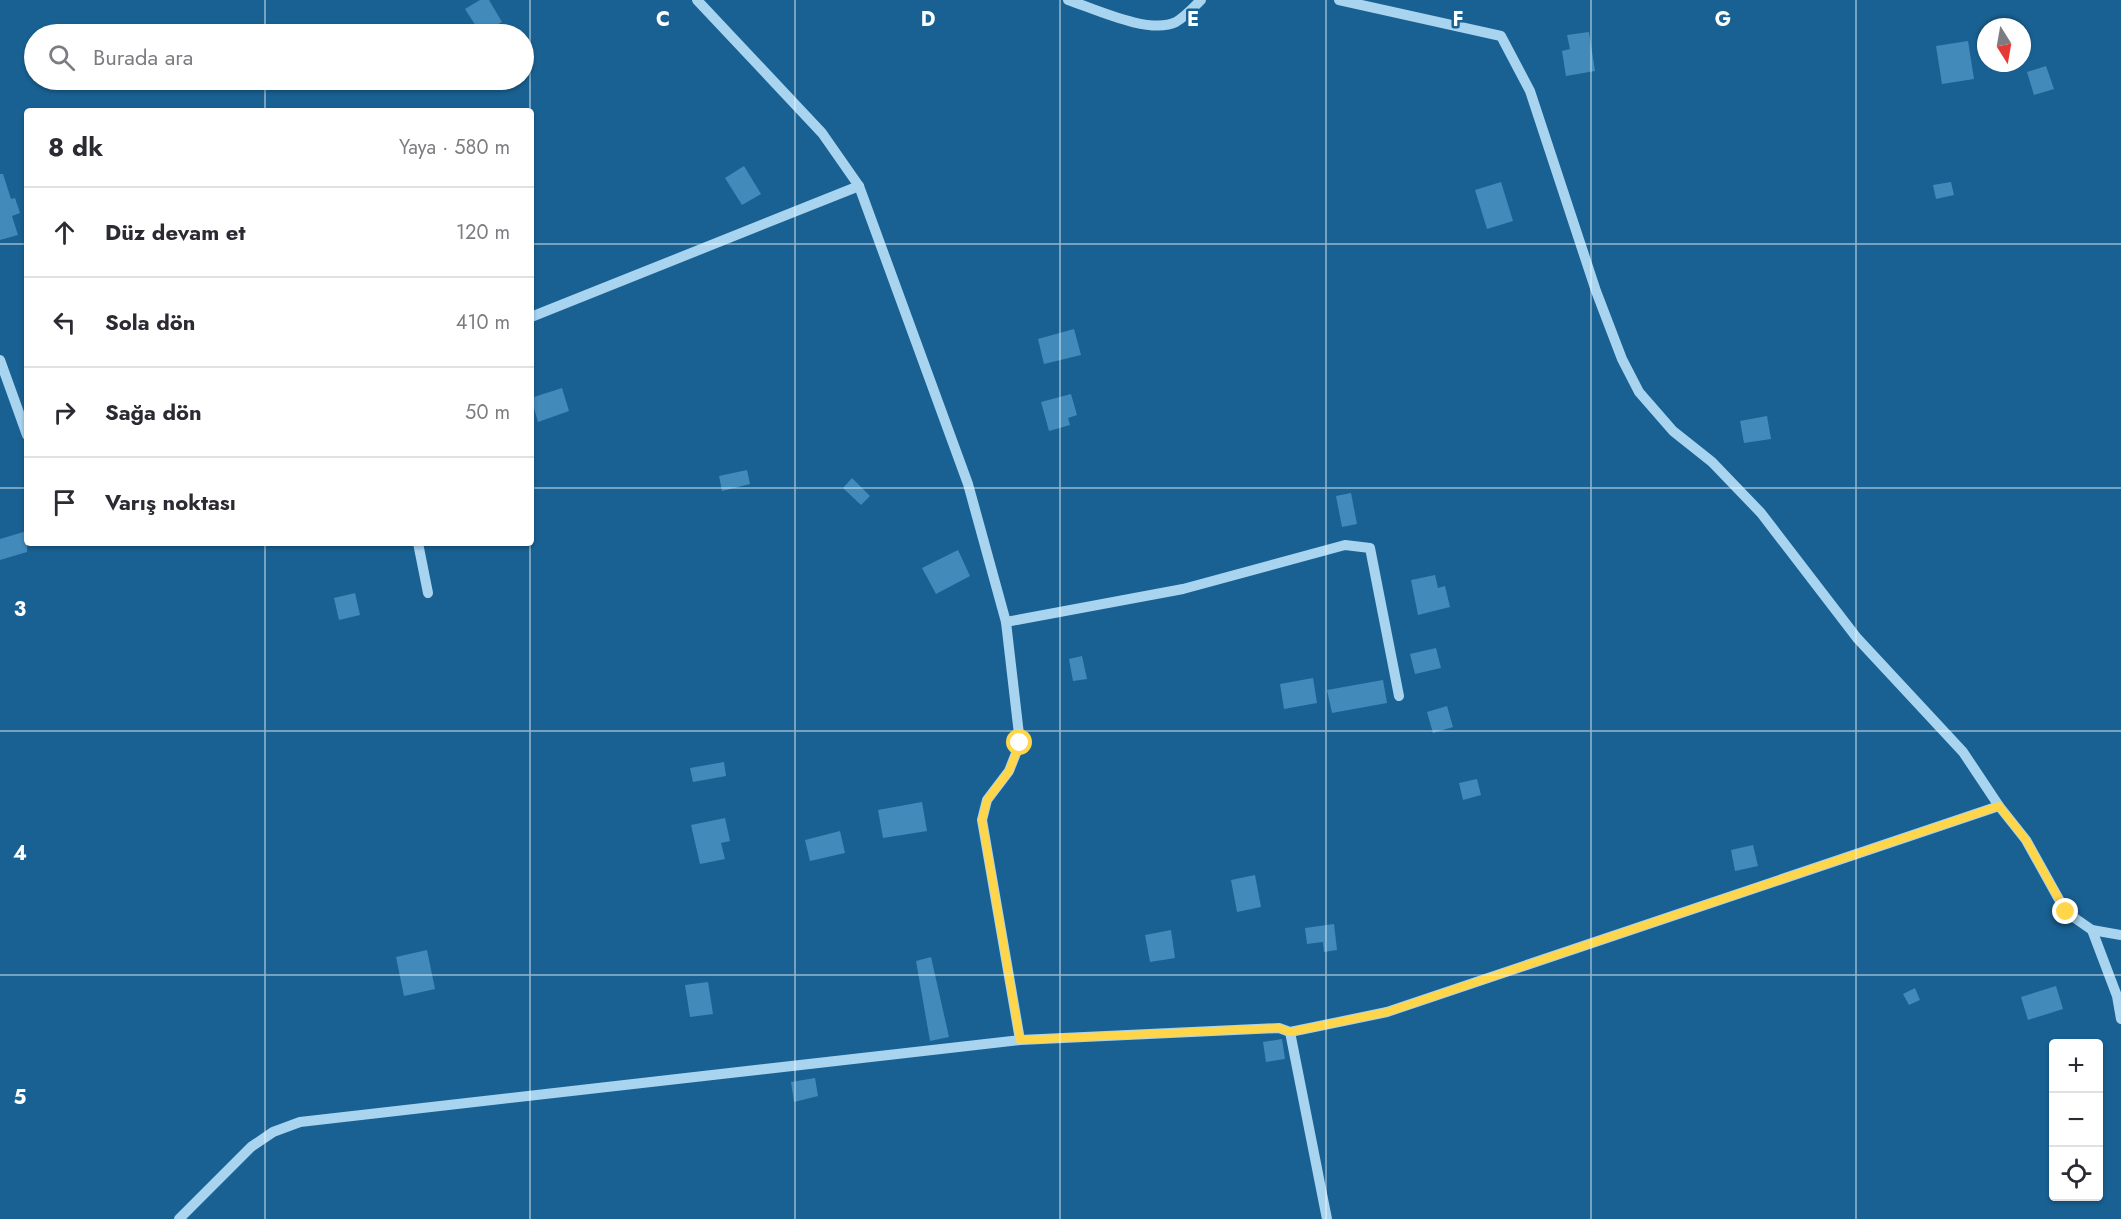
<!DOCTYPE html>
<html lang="tr">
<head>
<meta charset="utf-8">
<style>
  body { margin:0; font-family:Jost,sans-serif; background:#f2f2f3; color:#2b2b33 }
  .controls { position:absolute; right:18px; bottom:18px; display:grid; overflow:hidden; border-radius:6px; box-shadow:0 2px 4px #0004 }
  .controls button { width:54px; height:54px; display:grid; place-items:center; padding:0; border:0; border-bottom:2px solid #e1e1e2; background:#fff; color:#2b2b33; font:30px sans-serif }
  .compass { position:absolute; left:1977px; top:18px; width:54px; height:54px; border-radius:50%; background:#fff; box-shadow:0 2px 4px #0004; rotate:169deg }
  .stop { position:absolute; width:18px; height:18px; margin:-14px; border:4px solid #ffd54a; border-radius:50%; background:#fff }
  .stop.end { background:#ffd54a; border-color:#fff; box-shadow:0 2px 6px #0008 }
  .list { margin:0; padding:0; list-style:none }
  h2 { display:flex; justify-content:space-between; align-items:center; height:78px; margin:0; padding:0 24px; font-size:26px }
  h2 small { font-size:20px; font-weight:400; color:#7c7c81 }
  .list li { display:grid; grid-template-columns:39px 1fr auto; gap:18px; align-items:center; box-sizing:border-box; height:90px; padding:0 24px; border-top:2px solid #e1e1e2 }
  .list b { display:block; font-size:22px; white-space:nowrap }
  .list em { font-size:20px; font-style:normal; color:#7c7c81 }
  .icon { flex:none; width:33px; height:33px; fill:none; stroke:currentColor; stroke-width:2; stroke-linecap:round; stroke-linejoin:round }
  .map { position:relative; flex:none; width:2121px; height:1219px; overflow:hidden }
  .search { position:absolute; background:#fff; box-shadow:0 2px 4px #0004; left:24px; top:24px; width:510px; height:66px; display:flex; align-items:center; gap:15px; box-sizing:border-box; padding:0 21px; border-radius:33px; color:#7c7c81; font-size:22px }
  .panel { position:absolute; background:#fff; box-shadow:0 2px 4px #0004; left:24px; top:108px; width:510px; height:438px; border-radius:6px }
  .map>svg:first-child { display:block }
  .building { fill:#428aba }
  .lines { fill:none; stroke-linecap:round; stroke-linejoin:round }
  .minor { stroke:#a9d4f0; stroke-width:10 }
  .route { stroke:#ffd54a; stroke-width:8 }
  .grid { fill:none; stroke:#fff; stroke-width:1.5; stroke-opacity:0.55 }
  .grid-label { font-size:20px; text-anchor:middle; font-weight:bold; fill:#fff; stroke:#196192; stroke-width:5; stroke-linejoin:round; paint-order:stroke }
</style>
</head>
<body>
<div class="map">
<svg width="2121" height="1219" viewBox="0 0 2121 1219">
  <rect width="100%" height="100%" fill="#196192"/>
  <g class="building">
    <polygon points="480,0 489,0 502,22 481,34 465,9"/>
    <polygon points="1589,32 1595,71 1566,76 1562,51 1570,49 1567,35"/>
    <polygon points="1968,41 1974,79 1942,84 1936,46"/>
    <polygon points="2046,66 2054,89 2034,95 2027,72"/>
    <polygon points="744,166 761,194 742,205 725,178"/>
    <polygon points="0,174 3,174 11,199 15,198 20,213 12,216 18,235 0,240"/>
    <polygon points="1501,182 1513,221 1487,229 1475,190"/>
    <polygon points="1951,182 1954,195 1936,199 1933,185"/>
    <polygon points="1074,329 1081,355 1044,364 1038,339"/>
    <polygon points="562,388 569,411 538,422 531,398"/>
    <polygon points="1071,394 1077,415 1068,418 1070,425 1049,431 1041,402"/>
    <polygon points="1767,416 1771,439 1744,443 1740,421"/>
    <polygon points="747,470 750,484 722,491 719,476"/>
    <polygon points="852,478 870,496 861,505 843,488"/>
    <polygon points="1351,493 1357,524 1342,527 1336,496"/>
    <polygon points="27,531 27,552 0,560 0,539"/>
    <polygon points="958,550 970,576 936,594 922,568"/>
    <polygon points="1435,575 1438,588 1445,586 1450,607 1418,615 1411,580"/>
    <polygon points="355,593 360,615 339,620 334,598"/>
    <polygon points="1436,648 1441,668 1415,674 1410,654"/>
    <polygon points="1082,656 1087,679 1073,681 1069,659"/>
    <polygon points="1313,678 1317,703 1284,709 1280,684"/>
    <polygon points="1383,680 1387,703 1332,713 1327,690"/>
    <polygon points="1447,706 1453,727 1433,733 1427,712"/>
    <polygon points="724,762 726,776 693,782 690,768"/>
    <polygon points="1477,779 1481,795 1463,800 1459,783"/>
    <polygon points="922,802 927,831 883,838 878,810"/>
    <polygon points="725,818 730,841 721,843 725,859 700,864 691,825"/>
    <polygon points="840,831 845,853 810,861 805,840"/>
    <polygon points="1753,845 1758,866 1735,871 1731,850"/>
    <polygon points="1255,875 1261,907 1237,912 1231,880"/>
    <polygon points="1334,924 1337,950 1324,952 1323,942 1307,944 1305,928"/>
    <polygon points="1171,930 1175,958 1150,962 1145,935"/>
    <polygon points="427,950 435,989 404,996 396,957"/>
    <polygon points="931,957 949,1037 930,1041 916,961"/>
    <polygon points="708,982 713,1014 690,1017 685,985"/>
    <polygon points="2056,986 2063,1009 2028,1020 2021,997"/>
    <polygon points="1915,988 1920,1000 1909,1005 1903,994"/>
    <polygon points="1282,1039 1285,1059 1266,1062 1263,1042"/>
    <polygon points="815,1078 818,1096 794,1102 791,1082"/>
  </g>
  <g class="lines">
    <g class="minor">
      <polyline points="697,0 822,133 859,186 968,484 1006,622 1020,743 1009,771 987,800 982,820 1020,1040"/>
      <path d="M1068,0C1095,9 1150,35 1176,22C1185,17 1194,7 1201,0"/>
      <polyline points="1339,0 1501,36 1530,91 1596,291 1622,359 1639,392 1673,431 1712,462 1761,513 1857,638 1963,752 1999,806 2026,840 2066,912 2092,930 2121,935"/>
      <polyline points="531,317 859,186"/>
      <polyline points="0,360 27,435"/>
      <polyline points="418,543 428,593"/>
      <polyline points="1006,622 1183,589 1345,545 1370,548 1399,696"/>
      <polyline points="2092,930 2117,996 2121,1019"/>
      <polyline points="1290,1032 1327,1219"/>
      <polyline points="179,1219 251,1147 273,1132 300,1122 1020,1040 1279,1028 1290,1032 1387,1012 1999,806"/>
    </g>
  </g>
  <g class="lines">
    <polyline class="route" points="1020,743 1009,771 987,800 982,820 1020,1040 1279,1028 1290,1032 1387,1012 1999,806 2026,840 2066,912"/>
  </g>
  <path class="grid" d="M265,0V34M530,0V111M795,0V1219M1060,0V1219M1326,0V1219M1591,0V1219M1856,0V1219M265,80V111M0,244H27M531,244H2121M0,488H27M531,488H2121M265,543V1219M530,543V1219M0,731H2121M0,975H2121"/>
  <g class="grid-label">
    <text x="663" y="26">C</text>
    <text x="928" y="26">D</text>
    <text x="1193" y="26">E</text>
    <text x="1458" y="26">F</text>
    <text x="1723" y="26">G</text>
    <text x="20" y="616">3</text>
    <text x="20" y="860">4</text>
    <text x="20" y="1104">5</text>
  </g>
</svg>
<div class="controls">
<button>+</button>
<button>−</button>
<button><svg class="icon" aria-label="locate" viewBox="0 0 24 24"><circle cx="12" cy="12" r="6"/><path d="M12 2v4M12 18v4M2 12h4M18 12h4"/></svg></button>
</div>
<svg class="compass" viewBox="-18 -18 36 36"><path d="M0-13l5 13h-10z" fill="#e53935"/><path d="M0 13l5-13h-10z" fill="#7c7c81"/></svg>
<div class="stop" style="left:1020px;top:743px"></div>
<div class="stop end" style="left:2066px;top:912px"></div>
<div class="search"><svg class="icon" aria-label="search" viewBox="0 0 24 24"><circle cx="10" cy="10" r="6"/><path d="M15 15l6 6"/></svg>Burada ara</div>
<section class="panel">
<h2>8 dk<small>Yaya · 580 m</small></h2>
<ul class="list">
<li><svg class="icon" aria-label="ahead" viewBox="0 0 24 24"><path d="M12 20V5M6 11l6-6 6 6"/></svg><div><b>Düz devam et</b></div><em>120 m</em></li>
<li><svg class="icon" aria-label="left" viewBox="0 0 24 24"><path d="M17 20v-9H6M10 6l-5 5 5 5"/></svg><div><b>Sola dön</b></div><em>410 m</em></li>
<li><svg class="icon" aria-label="right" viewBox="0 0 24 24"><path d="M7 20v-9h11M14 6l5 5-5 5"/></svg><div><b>Sağa dön</b></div><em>50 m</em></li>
<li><svg class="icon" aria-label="arrive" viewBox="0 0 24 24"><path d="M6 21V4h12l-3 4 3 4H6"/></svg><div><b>Varış noktası</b></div></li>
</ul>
</section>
</div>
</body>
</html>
